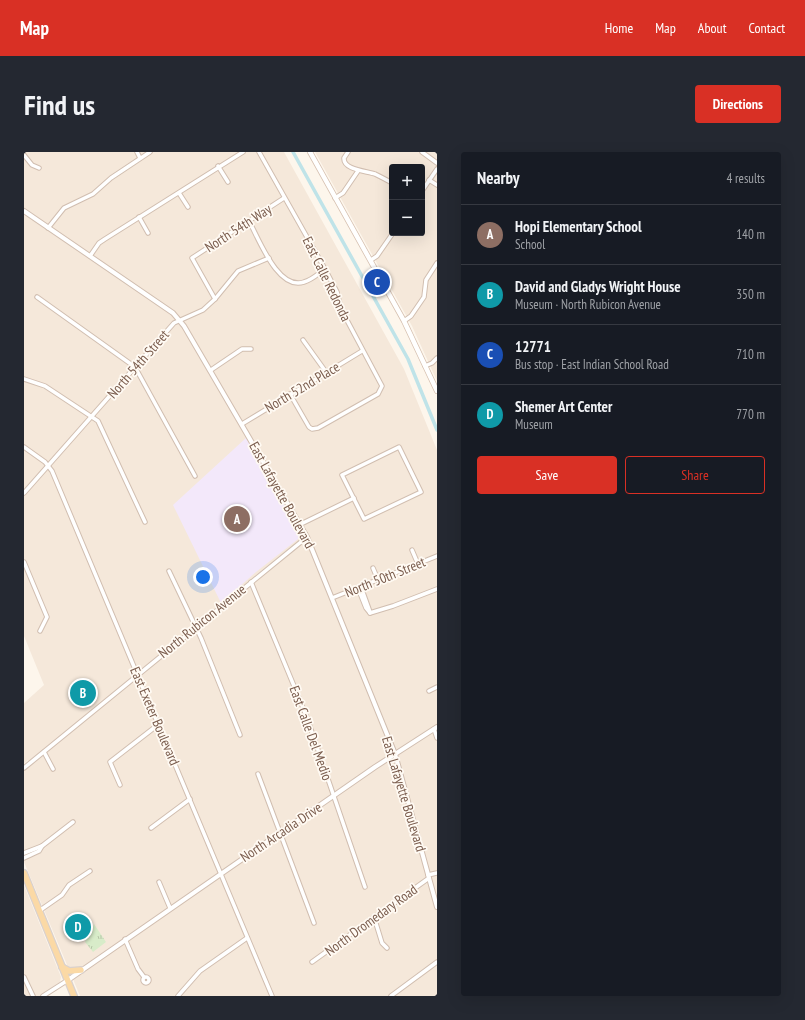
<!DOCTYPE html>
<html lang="en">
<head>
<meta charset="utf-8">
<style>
  body { margin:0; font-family:"PT Sans Narrow",sans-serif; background:#242831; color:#f1f3f6 }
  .controls { position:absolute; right:12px; top:12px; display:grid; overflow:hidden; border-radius:4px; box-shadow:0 4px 16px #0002 }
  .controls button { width:36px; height:36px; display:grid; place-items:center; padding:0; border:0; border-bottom:1px solid #363941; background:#171b24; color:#f1f3f6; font:20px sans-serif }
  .you { position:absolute; left:179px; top:425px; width:14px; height:14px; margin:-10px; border:3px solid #fff; border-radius:50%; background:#1a73e8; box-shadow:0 0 0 6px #1a73e833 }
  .badge { display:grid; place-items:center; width:26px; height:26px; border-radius:50%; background:#d93025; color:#fff; font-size:13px; font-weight:700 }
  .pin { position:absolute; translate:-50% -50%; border:2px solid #fff; box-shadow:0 1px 4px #0006 }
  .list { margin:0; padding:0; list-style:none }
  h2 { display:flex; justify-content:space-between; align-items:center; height:52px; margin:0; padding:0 16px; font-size:17px }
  h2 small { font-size:13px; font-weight:400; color:#9ea1a6 }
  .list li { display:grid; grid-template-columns:26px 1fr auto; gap:12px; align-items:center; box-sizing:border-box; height:60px; padding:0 16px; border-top:1px solid #363941 }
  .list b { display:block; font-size:15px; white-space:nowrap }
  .list p { margin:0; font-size:13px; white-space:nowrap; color:#9ea1a6 }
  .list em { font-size:13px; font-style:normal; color:#9ea1a6 }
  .actions { display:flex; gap:8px; padding:12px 16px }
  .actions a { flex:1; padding:9px 0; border:1px solid #d93025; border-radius:4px; text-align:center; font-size:14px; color:#d93025 }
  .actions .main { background:#d93025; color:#fff }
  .map { position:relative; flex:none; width:413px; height:844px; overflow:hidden; border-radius:4px }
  header { display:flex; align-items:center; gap:24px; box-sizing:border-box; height:56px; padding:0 20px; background:#d93025; color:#fff }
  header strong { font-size:19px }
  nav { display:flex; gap:22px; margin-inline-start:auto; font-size:14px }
  .intro { display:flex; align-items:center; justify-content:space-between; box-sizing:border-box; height:96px; padding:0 24px }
  h1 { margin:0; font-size:28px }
  .button { padding:10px 18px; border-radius:4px; background:#d93025; color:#fff; font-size:14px; font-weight:700 }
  main { display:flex; gap:24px; padding:0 24px }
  aside { flex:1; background:#171b24; border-radius:4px; box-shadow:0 4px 16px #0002 }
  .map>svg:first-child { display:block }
  .residential { fill:#f5e8da; fill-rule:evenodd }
  .education { fill:#f3e8fa }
  .grass { fill:url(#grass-tufts) }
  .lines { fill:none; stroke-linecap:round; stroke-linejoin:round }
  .canal { stroke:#bfe3e8; stroke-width:3.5 }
  .minor-casing { stroke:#d1beb0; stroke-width:5.5 }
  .tertiary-casing { stroke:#d1beb0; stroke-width:6 }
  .secondary-casing { stroke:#d6c0b0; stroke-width:6 }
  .primary-casing { stroke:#dad1cd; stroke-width:8 }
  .minor { stroke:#fff; stroke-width:3.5 }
  .tertiary { stroke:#fff; stroke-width:4 }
  .secondary { stroke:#fff; stroke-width:4.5 }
  .primary { stroke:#fbd9a5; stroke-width:5.5 }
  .labels { text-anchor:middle; stroke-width:3.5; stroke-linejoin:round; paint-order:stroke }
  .street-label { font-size:14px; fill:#7a5c4d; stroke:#fffaf3 }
</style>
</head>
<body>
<header>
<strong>Map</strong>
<nav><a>Home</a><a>Map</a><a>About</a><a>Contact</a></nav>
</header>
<div class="intro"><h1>Find us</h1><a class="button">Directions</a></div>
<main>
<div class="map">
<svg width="413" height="844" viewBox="0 0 413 844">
  <defs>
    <pattern id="grass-tufts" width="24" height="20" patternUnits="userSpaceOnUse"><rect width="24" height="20" fill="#d8ecc9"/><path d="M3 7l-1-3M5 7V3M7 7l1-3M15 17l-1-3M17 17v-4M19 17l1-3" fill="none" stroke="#b4c2a5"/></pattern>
  </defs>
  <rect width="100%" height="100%" fill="#fdf6ec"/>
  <g class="residential">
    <polygon points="0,0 260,0 380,217 413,298 413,844 56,844 0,710 0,618 6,612 4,608 0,612 0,551 20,533 0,484"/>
    <path d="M291,0H413V229L388,174ZM368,15H398V81H368Z"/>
    <polygon points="0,733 37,825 36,830 16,844 0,844"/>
  </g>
  <polygon class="education" points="222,286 278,384 232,420 197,451 149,353"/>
  <polygon class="grass" points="70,772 82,790 69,800 61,790 64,783 66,784"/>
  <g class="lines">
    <polyline class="canal" points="269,0 384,207 413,278"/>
    <g class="minor-casing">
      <g id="minor">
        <polyline points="113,0 116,6"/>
        <polyline points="235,0 301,117 313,140 317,157 358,234 354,242 294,276 288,277 285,275 266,242"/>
        <path d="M324,0L320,6C319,18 343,19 351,22C357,25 363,28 368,31"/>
        <polyline points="398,0 413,11"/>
        <polyline points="0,3 8,13 15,16"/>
        <polyline points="194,14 204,30"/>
        <polyline points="405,28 413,33"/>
        <polyline points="398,39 413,17"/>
        <polyline points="155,41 164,55"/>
        <polyline points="311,46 319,41 334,19"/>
        <polyline points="115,65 124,81"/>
        <path d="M225,69C235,87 254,139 280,130C288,128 295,121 301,117"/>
        <polyline points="24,76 40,56 69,42 87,26 126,0"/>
        <polyline points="66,104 75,91 81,87 219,0"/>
        <polyline points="347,108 353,104 369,81"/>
        <polyline points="13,145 111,215 171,324"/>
        <polyline points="191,147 168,106 260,46"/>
        <polyline points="380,169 387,164 400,145 402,128 413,111"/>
        <polyline points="279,188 302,220"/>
        <polyline points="401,214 408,211 413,206"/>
        <polyline points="187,218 218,197 227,197"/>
        <polyline points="0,227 21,234 74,269 121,370"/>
        <polyline points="218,272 338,199"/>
        <polyline points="0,295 21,310 28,319 248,844"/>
        <polygon points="375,295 397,340 340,367 318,323"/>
        <polyline points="0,341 150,171 179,158 191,147 214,119 245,106"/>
        <polyline points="277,372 330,346"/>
        <polyline points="388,398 394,412"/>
        <polyline points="0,410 23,465 16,479"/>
        <polyline points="349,416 354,428"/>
        <polyline points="145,419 177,486 216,583"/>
        <polyline points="227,430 282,563 341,735"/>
        <polyline points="337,435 346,460"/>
        <polyline points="334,436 342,456 346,461"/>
        <polyline points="308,446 413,404"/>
        <polyline points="346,461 369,454 413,437"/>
        <polyline points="405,539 413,535"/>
        <polyline points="410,577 413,586"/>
        <polyline points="20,600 29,617"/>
        <polyline points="0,616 283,385"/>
        <polyline points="234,622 290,771"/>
        <polyline points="96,633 86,610 135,572"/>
        <polyline points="127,676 166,647"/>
        <polyline points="0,701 18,694"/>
        <polyline points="0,706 15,699 18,694 49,670"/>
        <polyline points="404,723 413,721"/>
        <polyline points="135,730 146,756"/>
        <polyline points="15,759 38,743 45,733 66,719"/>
        <polyline points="350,765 358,791 363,796"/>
        <polyline points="101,787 114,817 120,825"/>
        <polyline points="288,810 405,726"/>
        <polyline points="0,825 9,844"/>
        <circle cx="122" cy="828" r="3"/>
        <polyline points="19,844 44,828"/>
        <polyline points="154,844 176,819 223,786"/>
        <polyline points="367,844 413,810"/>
      </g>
    </g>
    <g class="tertiary-casing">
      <g id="tertiary">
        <polyline points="0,59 149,161 160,174 283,385 371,602 413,755"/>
        <polyline points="44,828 351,615 413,575"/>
      </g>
    </g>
    <g class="secondary-casing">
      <polyline id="secondary" points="286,0 380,169 413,239"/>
    </g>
    <g class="primary-casing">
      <g id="primary">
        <polyline points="0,721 50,844"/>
        <polyline points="38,815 45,819 57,818"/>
      </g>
    </g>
    <use href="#minor" class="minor"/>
    <use href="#tertiary" class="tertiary"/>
    <use href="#secondary" class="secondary"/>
    <use href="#primary" class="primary"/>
  </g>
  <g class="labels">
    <g class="street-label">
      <text transform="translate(214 76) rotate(-33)" y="5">North 54th Way</text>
      <text transform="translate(303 127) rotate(64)" y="5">East Calle Redonda</text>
      <text transform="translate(114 212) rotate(-49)" y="5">North 54th Street</text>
      <text transform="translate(278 235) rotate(-31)" y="5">North 52nd Place</text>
      <text transform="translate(258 343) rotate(61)" y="5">East Lafayette Boulevard</text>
      <text transform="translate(361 425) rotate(-22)" y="5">North 50th Street</text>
      <text transform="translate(178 469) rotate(-39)" y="5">North Rubicon Avenue</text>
      <text transform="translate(131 564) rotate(67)" y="5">East Exeter Boulevard</text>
      <text transform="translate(287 581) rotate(70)" y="5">East Calle Del Medio</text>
      <text transform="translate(380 642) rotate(73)" y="5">East Lafayette Boulevard</text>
      <text transform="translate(257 680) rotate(-34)" y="5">North Arcadia Drive</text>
      <text transform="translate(347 768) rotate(-36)" y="5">North Dromedary Road</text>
    </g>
  </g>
</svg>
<div class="controls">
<button>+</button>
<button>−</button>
</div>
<div class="you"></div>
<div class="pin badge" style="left:213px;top:367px;background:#8d6e63">A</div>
<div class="pin badge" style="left:59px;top:541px;background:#0f9aa8">B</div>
<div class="pin badge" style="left:353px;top:130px;background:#1a4fb4">C</div>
<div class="pin badge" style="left:54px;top:775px;background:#0f9aa8">D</div>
</div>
<aside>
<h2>Nearby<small>4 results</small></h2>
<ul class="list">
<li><span class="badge" style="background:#8d6e63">A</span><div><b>Hopi Elementary School</b><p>School</p></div><em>140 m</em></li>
<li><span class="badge" style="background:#0f9aa8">B</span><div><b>David and Gladys Wright House</b><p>Museum · North Rubicon Avenue</p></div><em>350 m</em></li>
<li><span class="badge" style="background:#1a4fb4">C</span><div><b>12771</b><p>Bus stop · East Indian School Road</p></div><em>710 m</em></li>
<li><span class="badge" style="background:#0f9aa8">D</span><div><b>Shemer Art Center</b><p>Museum</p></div><em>770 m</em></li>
</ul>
<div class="actions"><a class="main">Save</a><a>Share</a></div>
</aside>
</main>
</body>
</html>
